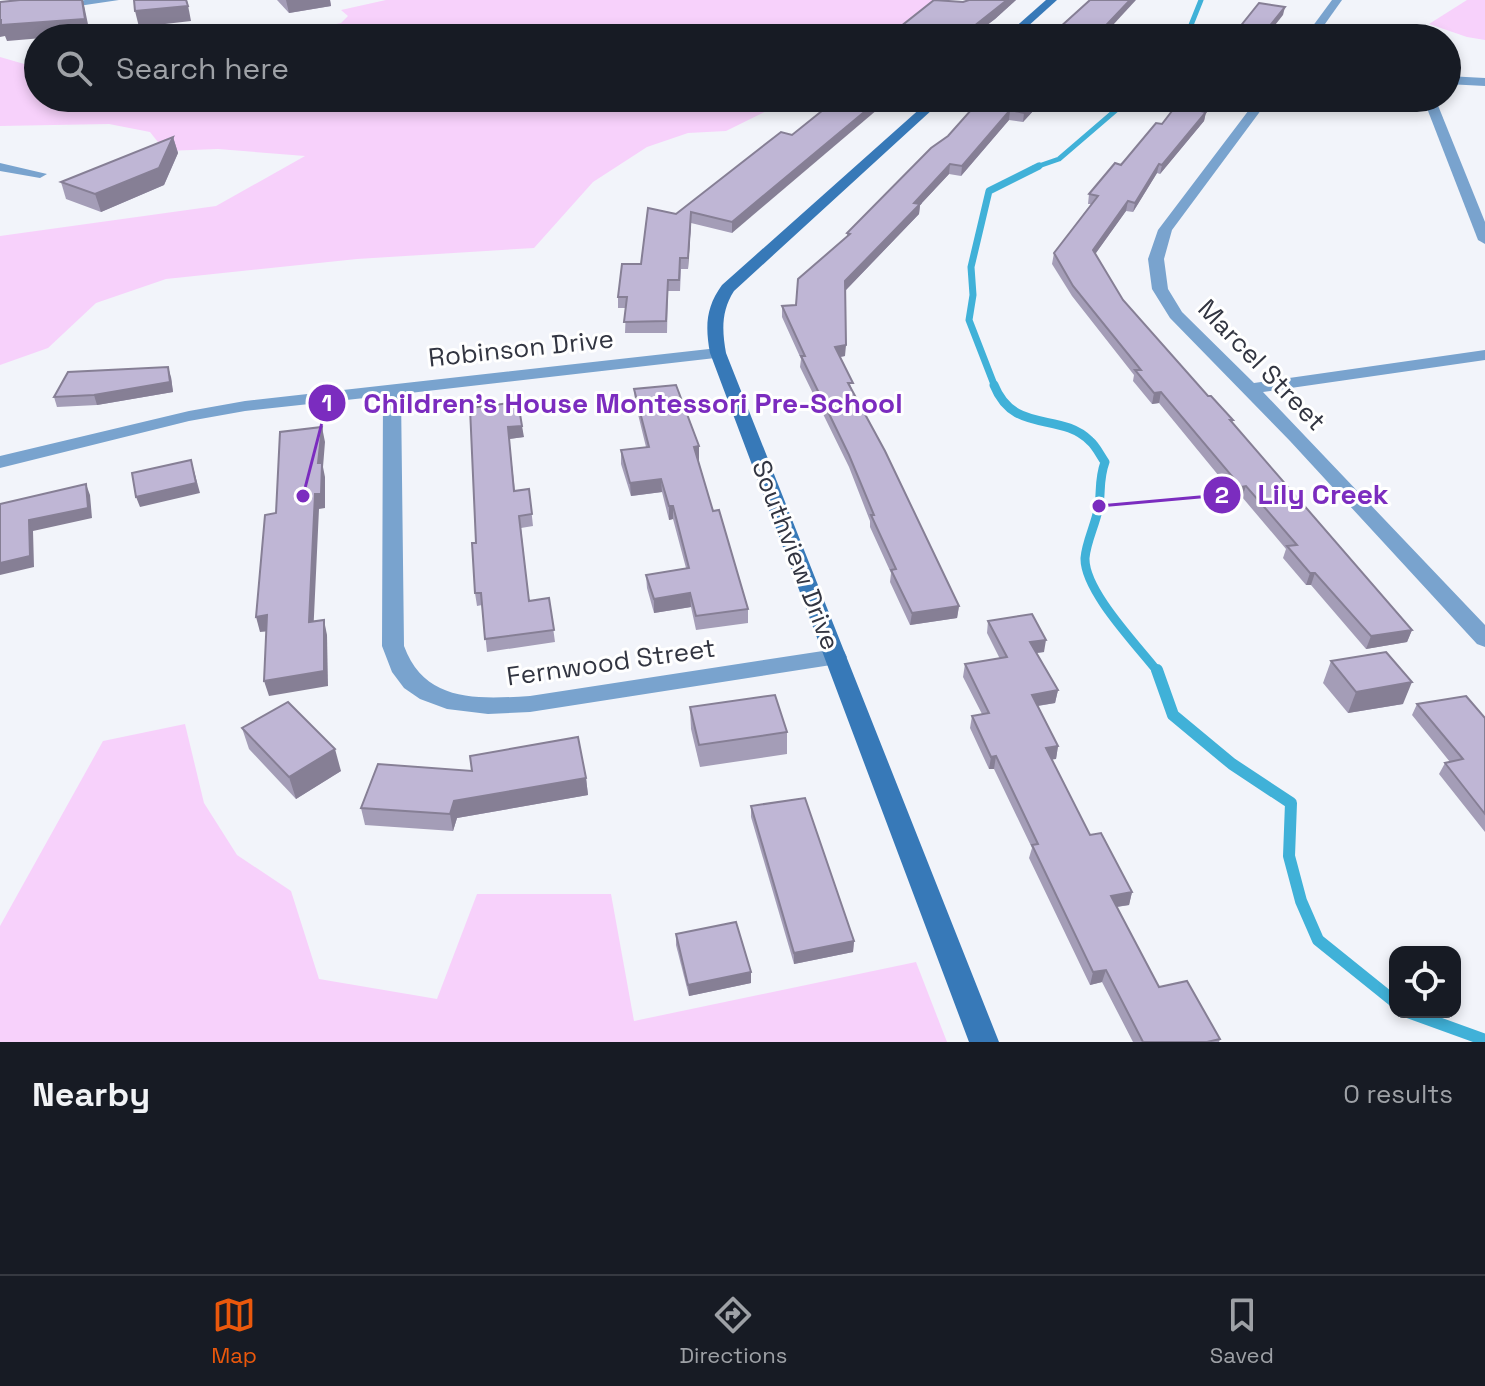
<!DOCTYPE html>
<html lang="en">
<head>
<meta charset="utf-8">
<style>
  body { margin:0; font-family:"Space Grotesk",sans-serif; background:#20242c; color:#f1f3f6 }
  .controls { position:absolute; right:24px; bottom:24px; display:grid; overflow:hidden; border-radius:16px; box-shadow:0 4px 12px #0003 }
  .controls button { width:72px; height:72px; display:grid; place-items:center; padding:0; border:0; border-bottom:2px solid #363941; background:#171b24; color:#f1f3f6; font:40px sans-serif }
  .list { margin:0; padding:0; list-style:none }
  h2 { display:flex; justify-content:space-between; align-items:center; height:104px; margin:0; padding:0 32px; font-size:34px }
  h2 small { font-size:26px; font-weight:400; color:#9ea1a6 }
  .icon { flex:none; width:44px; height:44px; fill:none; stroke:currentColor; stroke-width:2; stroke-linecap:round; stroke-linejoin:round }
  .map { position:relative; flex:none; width:1485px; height:1042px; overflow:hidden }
  .search { position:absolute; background:#171b24; box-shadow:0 4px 12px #0003; left:24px; right:24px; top:24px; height:88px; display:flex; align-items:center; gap:20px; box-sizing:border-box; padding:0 28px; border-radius:44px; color:#9ea1a6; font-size:30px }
  .sheet { height:232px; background:#171b24 }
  nav { display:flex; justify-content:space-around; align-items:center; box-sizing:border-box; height:112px; border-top:2px solid #363941; background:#171b24; font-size:22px; color:#9ea1a6 }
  nav a { display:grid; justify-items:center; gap:4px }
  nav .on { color:#ea580c }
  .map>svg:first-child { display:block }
  .green { fill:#f7d1fb }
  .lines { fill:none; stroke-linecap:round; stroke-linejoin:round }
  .stream-far3 { stroke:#40b1d8; stroke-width:5 }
  .stream-far2 { stroke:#40b1d8; stroke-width:7 }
  .stream-far1 { stroke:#40b1d8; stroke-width:9 }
  .stream { stroke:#40b1d8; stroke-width:12 }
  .street { fill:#79a3ce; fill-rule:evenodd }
  .secondary { fill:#3779b8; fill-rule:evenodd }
  .wall { fill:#a49db7 }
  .shaded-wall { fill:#867f95 }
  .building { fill:#bfb6d5; stroke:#867f95; stroke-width:2 }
  .labels { text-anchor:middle; stroke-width:6; stroke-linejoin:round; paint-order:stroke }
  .street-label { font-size:26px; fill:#323541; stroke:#fff }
  .leader { fill:none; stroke:#7b2cbf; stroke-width:3 }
  .callout-dot { fill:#7b2cbf; stroke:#fff; stroke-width:3 }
  .mark-label { font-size:24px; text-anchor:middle; font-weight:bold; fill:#fff }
  .callout-label { font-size:28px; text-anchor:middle; font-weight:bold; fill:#7b2cbf; stroke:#fff; stroke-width:6; stroke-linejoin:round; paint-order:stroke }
</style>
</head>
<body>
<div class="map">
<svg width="1485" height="1042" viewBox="0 0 1485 1042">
  <rect width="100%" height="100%" fill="#f2f4fa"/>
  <g class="green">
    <polygon points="386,0 940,0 888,38 269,38 341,23 348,16 341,10"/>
    <polygon points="1467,0 1485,0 1485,40 1467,37 1429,24"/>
    <polygon points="0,57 38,68 38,98 793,98 726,131 688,133 647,147 593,182 534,248 357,259 166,279 96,303 48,348 0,365 0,236 216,206 305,156 218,149 165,151 150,132 109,124 0,126"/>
    <polygon points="185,724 204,803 237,855 291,891 319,979 437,999 477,894 611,894 634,1021 916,962 947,1042 0,1042 0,926 103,741"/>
  </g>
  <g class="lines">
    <g class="stream-far3">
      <polyline points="1182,38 1189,30 1201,0"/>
      <polyline points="1033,168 1059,159 1130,98"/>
    </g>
    <polyline class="stream-far2" points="995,387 969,320 973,295 971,267 989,191 1039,166"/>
    <path class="stream-far1" d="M994,385C1014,435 1060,411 1090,441C1096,446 1100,455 1105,462C1098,481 1102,493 1098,510C1095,525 1086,543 1085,558C1084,591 1138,646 1158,672"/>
    <g class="stream">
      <polyline points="1157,670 1173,715 1232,764 1291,803 1289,856 1301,901 1318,940 1395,1002"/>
      <polyline points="1408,1012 1485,1040"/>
    </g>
    <g class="street">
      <polygon points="85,0 119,0 58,9 53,6"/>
      <polygon points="1332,0 1342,0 1315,38 1304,38"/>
      <polygon points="1447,76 1485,78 1485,86 1447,84"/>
      <polygon points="1258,98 1270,98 1172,230 1164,259 1168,289 1182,312 1254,383 1485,350 1485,360 1263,392 1485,625 1485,647 1477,644 1290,441 1170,318 1152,289 1148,259 1158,230"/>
      <polygon points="1423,98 1435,98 1485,222 1485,244 1478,240"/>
      <polygon points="0,163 47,174 40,178 0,171"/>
      <path d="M718,348L726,353L724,357L401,394L404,646C425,703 478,699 530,696L836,649L844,651L847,657L844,663L530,712L488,714L447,709L420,699L404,688L392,672L382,646L383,396L245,411L189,421L0,468V456L189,411L245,401Z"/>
    </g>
    <g class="secondary">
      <polygon points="1046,0 1057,0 1015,38 1003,38"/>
      <path d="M932,98H945L734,291C721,311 722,331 726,353L999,1042H969L710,353C705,326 706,307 722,285Z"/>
    </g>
  </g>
  <g class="wall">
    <polygon points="277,0 330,0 331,6 289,13"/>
    <polygon points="969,0 1016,0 995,19 970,38 895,38 895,31"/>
    <polygon points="988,98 1045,98 1023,122 1009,120 961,176 949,174 920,205 919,214 845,291 845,356 840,357 853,392 959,606 957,618 910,625 890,582 891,573 870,527 870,521 849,467 800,367 801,359 782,317 782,306 796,305 847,236 847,233"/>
    <polygon points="1206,112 1204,121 1160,174 1157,173 1133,212 1126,211 1095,254 1123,300 1208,396 1233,420 1232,423 1412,630 1407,642 1366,649 1311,585 1306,585 1283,558 1286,549 1242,497 1237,498 1159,403 1152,404 1133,381 1134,375 1072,296 1052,264 1054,253 1091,204 1088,204 1089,194 1162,124"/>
    <polygon points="781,132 732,233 691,223 688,269 681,269 680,291 668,291 667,333 625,333 626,308 618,308 618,297 676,214"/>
    <polygon points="173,137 178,153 164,185 101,212 66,199 61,182"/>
    <polygon points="171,377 173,392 97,405 57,407 54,397"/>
    <polygon points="634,389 699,446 698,460 713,511 748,609 748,623 696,630 691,607 654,613 647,588 646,575 686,568 673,519 669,520 662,492 631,496 621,464 621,450 646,447 635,402"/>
    <polygon points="470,408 524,437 509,439 515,491 529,489 533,526 521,528 529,601 549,598 555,642 487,652 482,605 477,606 475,593 476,543"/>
    <polygon points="988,621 1044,652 1036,653 1058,690 1055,703 1038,706 1058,746 1056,759 1051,759 1090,835 1132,892 1129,905 1117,907 1159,987 1220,1039 1219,1042 1133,1042 1102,982 1090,985 1029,858 1032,848 994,769 989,769 970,728 972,716 982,714 963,677 965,664 1000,659 987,633"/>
    <polygon points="1331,661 1403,704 1348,713 1323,683"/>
    <polygon points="1417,704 1485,718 1485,832 1439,774 1445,763 1450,762 1412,715"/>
    <polygon points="690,707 787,732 787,754 700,767 691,729"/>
    <polygon points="242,728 341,771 296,799 249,749"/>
    <polygon points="586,778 588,795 457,818 453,831 365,825 361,808"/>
    <polygon points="751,806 854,941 853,952 794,964 751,817"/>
    <polygon points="676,934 751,983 689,996 676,945"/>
  </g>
  <g class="shaded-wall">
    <polygon points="83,0 90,34 7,41 5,36 0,37 0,20"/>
    <polygon points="187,0 191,21 139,27 135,11"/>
    <polygon points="286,0 330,0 331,6 289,13"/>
    <polygon points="1007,0 1016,0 995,19 970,38 959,38"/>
    <polygon points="1130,0 1136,0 1101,38 1094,38"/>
    <polygon points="1285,7 1283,15 1265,38 1260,38"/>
    <polygon points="881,98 891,98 732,233 732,222"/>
    <polygon points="1038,98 1045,98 1023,122 1024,113"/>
    <polygon points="1212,98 1217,98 1203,115 1206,112 1204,121 1160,174 1162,165"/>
    <polygon points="1010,110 1009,120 961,176 962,166"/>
    <polygon points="173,137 178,153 164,185 101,212 95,194"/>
    <polygon points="950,164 949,174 920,205 919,214 845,291 845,281 914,203"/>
    <polygon points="1159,164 1157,173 1133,212 1135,203"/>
    <polygon points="1128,201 1126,211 1091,260 1093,250"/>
    <polygon points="691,212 691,223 688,269 688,258"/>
    <polygon points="846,345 845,356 834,358 835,347"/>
    <polygon points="168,367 171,377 173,392 97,405 94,395"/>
    <polygon points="1161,392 1159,403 1152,404 1154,393"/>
    <polygon points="522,426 524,437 509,439 508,427"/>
    <polygon points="322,427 325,442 323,467 325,477 325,508 319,509 313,637 309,622 315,494"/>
    <polygon points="699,446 699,460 695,460 694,447"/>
    <polygon points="191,460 200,493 140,507 136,497"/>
    <polygon points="661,479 662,492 631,496 630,483"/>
    <polygon points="86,484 90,495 92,518 33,531 34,567 0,575 0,563 29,520"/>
    <polygon points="1246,486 1242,497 1237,498 1241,487"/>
    <polygon points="669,506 673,506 673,519 669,520"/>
    <polygon points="1310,573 1315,573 1311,585 1306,585"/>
    <polygon points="690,593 691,607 654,613 654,599"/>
    <polygon points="959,606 957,618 910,625 912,613"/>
    <polygon points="267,615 271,631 260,632 256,617"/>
    <polygon points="324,620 327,635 328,686 269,696 264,681"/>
    <polygon points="1412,630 1407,642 1366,649 1371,636"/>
    <polygon points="1046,640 1044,652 1028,654 1030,642"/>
    <polygon points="1412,682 1403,704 1348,713 1356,692"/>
    <polygon points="1058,690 1055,703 1030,707 1032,695"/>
    <polygon points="1058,746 1056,759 1043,761 1046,748"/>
    <polygon points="335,749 341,771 296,799 289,777"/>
    <polygon points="996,756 994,769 989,769 991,757"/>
    <polygon points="586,778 588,795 457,818 453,831 450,814 454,801"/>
    <polygon points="1132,892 1129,905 1108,908 1111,896"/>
    <polygon points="854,941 853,952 794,964 794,953"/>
    <polygon points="1106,970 1102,982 1090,985 1093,972"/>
    <polygon points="751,972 751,983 689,996 688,985"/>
  </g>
  <g class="building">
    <polygon points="20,0 82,0 85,19 1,25 1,20 0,20 0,2"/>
    <polygon points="134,0 186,0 188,6 135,11"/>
    <polygon points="934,0 963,2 969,0 1007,0 959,38 907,38 912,34 895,31"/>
    <polygon points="1090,0 1130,0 1094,38 1048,38"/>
    <polygon points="1259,3 1285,7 1260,38 1231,38"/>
    <polygon points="838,98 881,98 732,222 691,212 688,258 680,258 679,280 668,280 666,321 624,322 627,297 618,297 622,264 641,264 648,208 676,214 781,132 792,135"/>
    <polygon points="988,98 1038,98 1024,113 1010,110 962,166 950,164 914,203 920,204 845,281 846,345 835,347 853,383 848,383 885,451 959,606 912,613 891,570 896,569 871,515 874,515 849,455 801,356 805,356 782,306 796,305 798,279 850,234 847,233 931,148 948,136 971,110 975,111"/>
    <polygon points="1182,98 1212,98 1201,111 1206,112 1162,165 1159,164 1135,203 1128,201 1093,250 1123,300 1208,396 1211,396 1233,420 1230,420 1412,630 1371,636 1315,573 1310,573 1287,546 1297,545 1246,486 1241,487 1161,392 1154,393 1135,370 1141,370 1073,286 1054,253 1098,196 1089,194 1115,163 1121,165 1156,123 1162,124"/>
    <polygon points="173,137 159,168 95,194 61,182"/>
    <polygon points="168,367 170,382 94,395 54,397 68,372"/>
    <polygon points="676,385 699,446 694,447 713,511 719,510 748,609 696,616 690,593 654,599 646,575 689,568 673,506 669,506 661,479 630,483 621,450 649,447 634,389"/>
    <polygon points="518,402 522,426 508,427 514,491 529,489 532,514 519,516 529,601 549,598 554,630 485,639 481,593 475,593 472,543 476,543 470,408"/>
    <polygon points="322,427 318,463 322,463 321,494 315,494 309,622 324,620 324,671 264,681 267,615 256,617 265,515 276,513 280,432"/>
    <polygon points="191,460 196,483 136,497 132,473"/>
    <polygon points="86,484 88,508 29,520 30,556 0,563 0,504"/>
    <polygon points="1032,614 1046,640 1030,642 1058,690 1032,695 1058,746 1046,748 1090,835 1101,833 1132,892 1111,896 1159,987 1187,981 1220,1039 1207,1042 1143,1042 1106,970 1093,972 1032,845 1038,844 996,756 991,757 972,716 989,713 965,664 1007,657 988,621"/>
    <polygon points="1386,652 1412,682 1356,692 1331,661"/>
    <polygon points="775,695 787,732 699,745 690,707"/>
    <polygon points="1466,696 1485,718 1485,814 1445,763 1463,759 1417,704"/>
    <polygon points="288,702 335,749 289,777 242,728"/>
    <polygon points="578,737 586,778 454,801 450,814 361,808 378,764 472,771 470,756"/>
    <polygon points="805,798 854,941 794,953 751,806"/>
    <polygon points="736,922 751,972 688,985 676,934"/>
  </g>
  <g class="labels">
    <g class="street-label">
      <text transform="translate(521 348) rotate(-6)" y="9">Robinson Drive</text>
      <text transform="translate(1262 365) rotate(46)" y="9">Marcel Street</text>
      <text transform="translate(796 555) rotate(69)" y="9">Southview Drive</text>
      <text transform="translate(611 662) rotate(-8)" y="9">Fernwood Street</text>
    </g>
  </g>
  <path class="leader" d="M303 496L327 403M1099 506L1222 495"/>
  <g class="callout-dot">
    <circle cx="303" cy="496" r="8"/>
    <circle cx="1099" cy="506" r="8"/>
    <circle cx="327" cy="403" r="20"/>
    <circle cx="1222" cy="495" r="20"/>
  </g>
  <g class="mark-label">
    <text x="327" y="411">1</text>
    <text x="1222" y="503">2</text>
  </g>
  <g class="callout-label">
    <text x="633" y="413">Children's House Montessori Pre-School</text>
    <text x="1323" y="504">Lily Creek</text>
  </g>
</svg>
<div class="controls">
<button><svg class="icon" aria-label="locate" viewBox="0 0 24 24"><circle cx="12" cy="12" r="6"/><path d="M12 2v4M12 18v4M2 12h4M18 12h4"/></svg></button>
</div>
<div class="search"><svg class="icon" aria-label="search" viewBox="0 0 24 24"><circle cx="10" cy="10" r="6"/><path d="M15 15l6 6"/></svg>Search here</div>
</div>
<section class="sheet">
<h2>Nearby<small>0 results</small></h2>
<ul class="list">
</ul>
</section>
<nav>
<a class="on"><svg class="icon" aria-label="map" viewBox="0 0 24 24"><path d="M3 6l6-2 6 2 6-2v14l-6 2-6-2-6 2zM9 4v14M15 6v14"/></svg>Map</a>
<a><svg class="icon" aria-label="directions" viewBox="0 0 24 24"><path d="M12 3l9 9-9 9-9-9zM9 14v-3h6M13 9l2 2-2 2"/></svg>Directions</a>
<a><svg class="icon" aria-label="saved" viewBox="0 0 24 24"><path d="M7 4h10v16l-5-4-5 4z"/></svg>Saved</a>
</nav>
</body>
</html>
